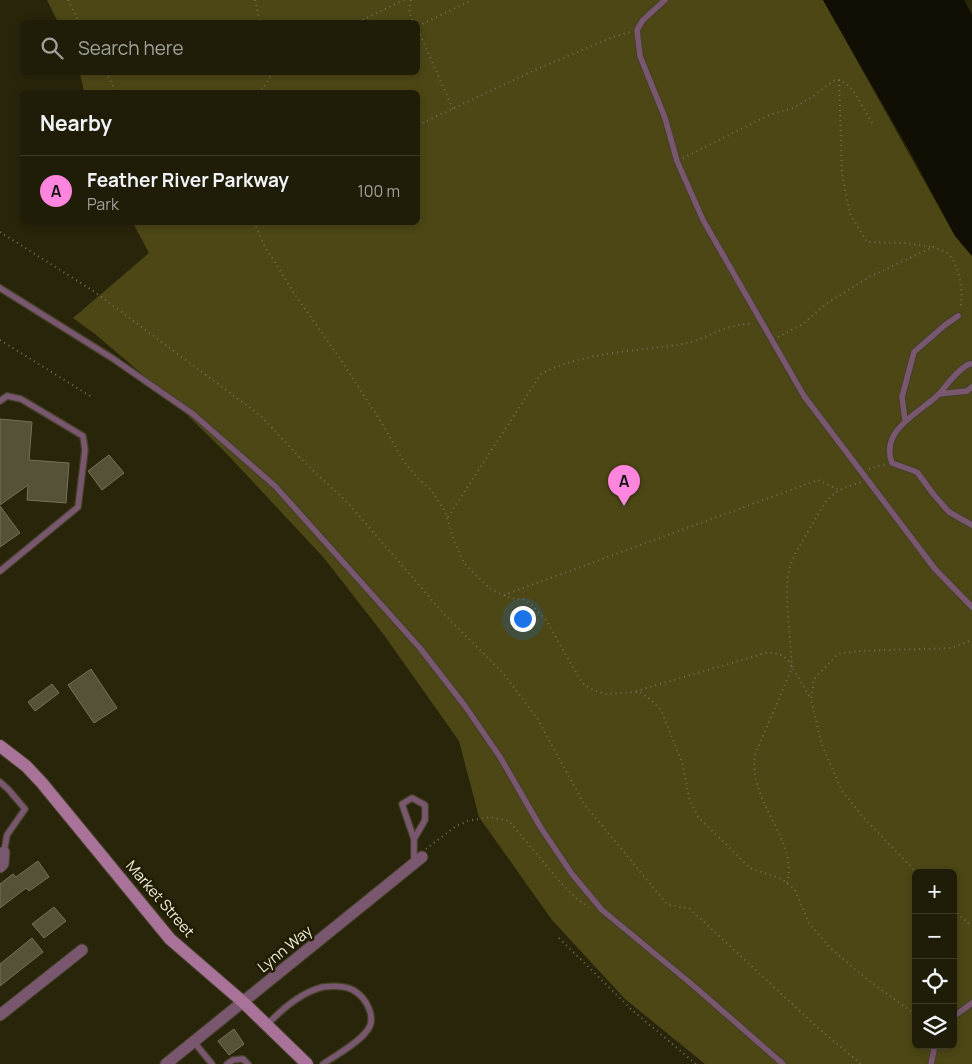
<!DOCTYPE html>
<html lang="en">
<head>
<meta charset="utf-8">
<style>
  body { margin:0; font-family:Manrope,sans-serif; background:#272512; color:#f1f3f6 }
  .controls { position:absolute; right:15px; bottom:15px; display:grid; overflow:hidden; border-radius:8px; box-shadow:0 2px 8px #0003 }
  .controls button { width:45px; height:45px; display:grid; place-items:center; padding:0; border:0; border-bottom:1px solid #3c3a29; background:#1f1c08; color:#f1f3f6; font:25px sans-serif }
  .you { position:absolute; left:522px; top:618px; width:18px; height:18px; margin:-12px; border:4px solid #fff; border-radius:50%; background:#1a73e8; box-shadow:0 0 0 8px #1a73e833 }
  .badge { display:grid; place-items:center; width:32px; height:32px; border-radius:50%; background:#ff85de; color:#111; font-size:16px; font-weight:700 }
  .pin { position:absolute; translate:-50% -41px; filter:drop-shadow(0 1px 2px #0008) }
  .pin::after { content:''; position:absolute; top:26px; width:18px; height:15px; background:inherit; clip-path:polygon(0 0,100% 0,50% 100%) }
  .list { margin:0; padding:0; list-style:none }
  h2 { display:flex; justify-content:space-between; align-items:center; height:65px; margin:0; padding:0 20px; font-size:21px }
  h2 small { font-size:16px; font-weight:400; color:#a1a19c }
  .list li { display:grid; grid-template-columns:32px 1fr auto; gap:15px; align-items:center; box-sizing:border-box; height:70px; padding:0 20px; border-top:1px solid #3c3a29 }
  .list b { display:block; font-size:19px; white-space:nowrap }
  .list p { margin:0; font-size:16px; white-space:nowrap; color:#a1a19c }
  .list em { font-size:16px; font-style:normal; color:#a1a19c }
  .icon { flex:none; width:28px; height:28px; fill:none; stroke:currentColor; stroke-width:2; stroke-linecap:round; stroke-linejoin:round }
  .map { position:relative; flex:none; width:972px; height:1064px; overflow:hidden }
  .search { position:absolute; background:#1f1c08; box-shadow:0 2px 8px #0003; left:20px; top:20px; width:400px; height:55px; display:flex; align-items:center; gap:12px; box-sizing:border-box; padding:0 18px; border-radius:8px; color:#a1a19c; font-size:19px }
  .panel { position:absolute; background:#1f1c08; box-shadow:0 2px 8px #0003; left:20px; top:90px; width:400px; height:135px; border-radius:8px }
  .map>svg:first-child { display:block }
  .green { fill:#4d4716; fill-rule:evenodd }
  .water { fill:#110f03 }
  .building { fill:#555237; stroke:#757255 }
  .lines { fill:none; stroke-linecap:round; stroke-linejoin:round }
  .lane-casing { stroke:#454129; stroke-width:8 }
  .street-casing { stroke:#454129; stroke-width:13 }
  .secondary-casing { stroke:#454129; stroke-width:14 }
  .path { stroke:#726e58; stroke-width:2; stroke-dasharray:1 4; stroke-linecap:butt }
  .lane { stroke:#79576e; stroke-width:5.5 }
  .street { stroke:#79576e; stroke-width:11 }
  .secondary { stroke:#a97298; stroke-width:12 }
  .labels { text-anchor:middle; stroke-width:5; stroke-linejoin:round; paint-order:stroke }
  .street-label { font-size:15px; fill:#f2f0e0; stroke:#1f1c02 }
</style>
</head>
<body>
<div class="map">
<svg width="972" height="1064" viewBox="0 0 972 1064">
  <rect width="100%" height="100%" fill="#29250b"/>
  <path class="green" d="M47,0H823L955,236L972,256V1064H705L625,999L552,920L479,817L459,741L384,635L324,558L227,454L169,397L95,334L73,318L149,253L133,223L418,222V92H84L80,73L418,72V22H58ZM916,873H953V1045H916Z"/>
  <polygon class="water" points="823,0 964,0 972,15 972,256 955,236 909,150"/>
  <g class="building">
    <polygon points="0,419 32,422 29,460 69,463 66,503 27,500 28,485 0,505"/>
    <polygon points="109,455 124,473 102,490 88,471"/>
    <polygon points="0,506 20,533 0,547"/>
    <polygon points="91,669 117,708 94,723 68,685"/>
    <polygon points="52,684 59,693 35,711 28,702"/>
    <polygon points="38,861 49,877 29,891 26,888 0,908 0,884 13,874 16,877"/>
    <polygon points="54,907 66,921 44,938 32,924"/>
    <polygon points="32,938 43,952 0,986 0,964"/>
    <polygon points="234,1029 244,1044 229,1055 218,1041"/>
  </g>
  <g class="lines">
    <g class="lane-casing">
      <g id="lane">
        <polyline points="665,0 643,20 637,30 640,56 665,118 677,161 703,220 804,396 935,569 972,607"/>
        <polyline points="0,288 112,358 193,414 275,486 420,648 465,706 500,757 541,828 572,874 602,910 695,987 783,1064"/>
        <path d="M972,364H969C956,371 949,383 939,394C921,412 879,430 892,463L917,472L934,495L949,512L972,525"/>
        <polyline points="939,394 967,391 972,387"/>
        <polyline points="0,401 7,396 21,399 83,436 85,450 78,507 0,571"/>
        <polyline points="905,420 902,397 914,352 945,325 958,316"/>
        <polyline points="0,782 8,789 25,809 7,835 4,852"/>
        <polyline points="414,862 414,839 402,804 412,798 425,805 425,820 414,839"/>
        <polyline points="953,1017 972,1003"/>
        <path d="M267,1025C281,1010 302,992 323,987C332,986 345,986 353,990C367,998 378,1019 366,1032C357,1044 336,1055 323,1064"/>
        <polyline points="194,1042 212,1064"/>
        <polyline points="227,1064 233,1060 243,1059 248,1064"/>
        <polyline points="931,1064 935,1045"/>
      </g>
    </g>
    <g class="street-casing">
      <g id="street">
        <polyline points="0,867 3,864 4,852"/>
        <polyline points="0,1015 82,950"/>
        <polyline points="166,1064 422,857"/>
      </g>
    </g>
    <g class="secondary-casing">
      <polyline id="secondary" points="0,746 26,766 42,783 170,939 243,1002 307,1064"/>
    </g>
    <g class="path">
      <polyline points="68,0 79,22"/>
      <polyline points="255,0 260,22"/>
      <path d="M411,0C408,9 409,15 414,22"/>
      <polyline points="358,22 404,0"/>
      <polyline points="418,26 472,0"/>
      <polyline points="418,30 453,109"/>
      <polyline points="106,72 116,92"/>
      <polyline points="839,80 842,174 850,214 867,242 905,243 932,247"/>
      <polyline points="257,92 263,89 273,72"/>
      <polyline points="418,125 535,70 613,37 630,32"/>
      <polyline points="683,158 769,115 793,108 812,97 833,81 839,80 845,83 853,90 872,123"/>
      <polyline points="254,222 264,245 294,293 345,366 383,425 404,462 417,477 431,490 445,511 454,541 464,563 490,589 510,598 523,599 532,605 546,620 582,683 591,689 605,694 640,692 651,700 661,710 683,765 689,798 698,817 750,868 782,879 795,890 809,923 830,948 868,980 916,1015"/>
      <polyline points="0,232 92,290 261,416 304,462 348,503 444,614 503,673 537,718 584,804 667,904 690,909 817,1027 861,1064"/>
      <path d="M778,337L803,324L826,304L869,277L933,247C938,249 943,250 948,254C960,265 964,294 960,309"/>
      <polyline points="0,340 90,396"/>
      <polyline points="869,469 886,464"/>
      <path d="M448,517L541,374C585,351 636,352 683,344C700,341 715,331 731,327C738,325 746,324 753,323"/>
      <polyline points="504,595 818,480 839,490"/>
      <path d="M636,691L766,653C775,653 781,653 788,660L811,699"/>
      <polyline points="426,849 456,826 468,821 490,817 509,821 560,882 577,899 589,907"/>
      <polyline points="917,873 863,817 842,791 822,745 811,700 814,679 838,654 857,651 951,648 972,640"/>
      <path d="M787,883C799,840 748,803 755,755L792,668L787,599V580L790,566L796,552L826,501L839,490L861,482"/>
      <polyline points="953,910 972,926"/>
      <polyline points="559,938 632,1010 696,1064"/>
    </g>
    <use href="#lane" class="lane"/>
    <use href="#street" class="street"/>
    <use href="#secondary" class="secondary"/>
  </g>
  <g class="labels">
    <g class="street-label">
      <text transform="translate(160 899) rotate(49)" y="5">Market Street</text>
      <text transform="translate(285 949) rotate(-39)" y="5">Lynn Way</text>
    </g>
  </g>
</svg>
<div class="controls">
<button>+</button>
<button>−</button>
<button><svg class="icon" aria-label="locate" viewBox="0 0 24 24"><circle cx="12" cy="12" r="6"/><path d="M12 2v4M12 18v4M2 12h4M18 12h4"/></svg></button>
<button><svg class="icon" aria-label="layers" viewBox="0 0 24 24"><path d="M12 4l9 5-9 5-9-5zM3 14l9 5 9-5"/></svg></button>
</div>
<div class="you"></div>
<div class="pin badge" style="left:624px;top:506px">A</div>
<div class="search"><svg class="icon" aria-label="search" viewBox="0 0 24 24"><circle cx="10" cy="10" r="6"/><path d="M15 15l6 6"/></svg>Search here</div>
<section class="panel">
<h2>Nearby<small></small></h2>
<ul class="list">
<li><span class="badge">A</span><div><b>Feather River Parkway</b><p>Park</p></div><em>100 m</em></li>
</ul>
</section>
</div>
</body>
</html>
